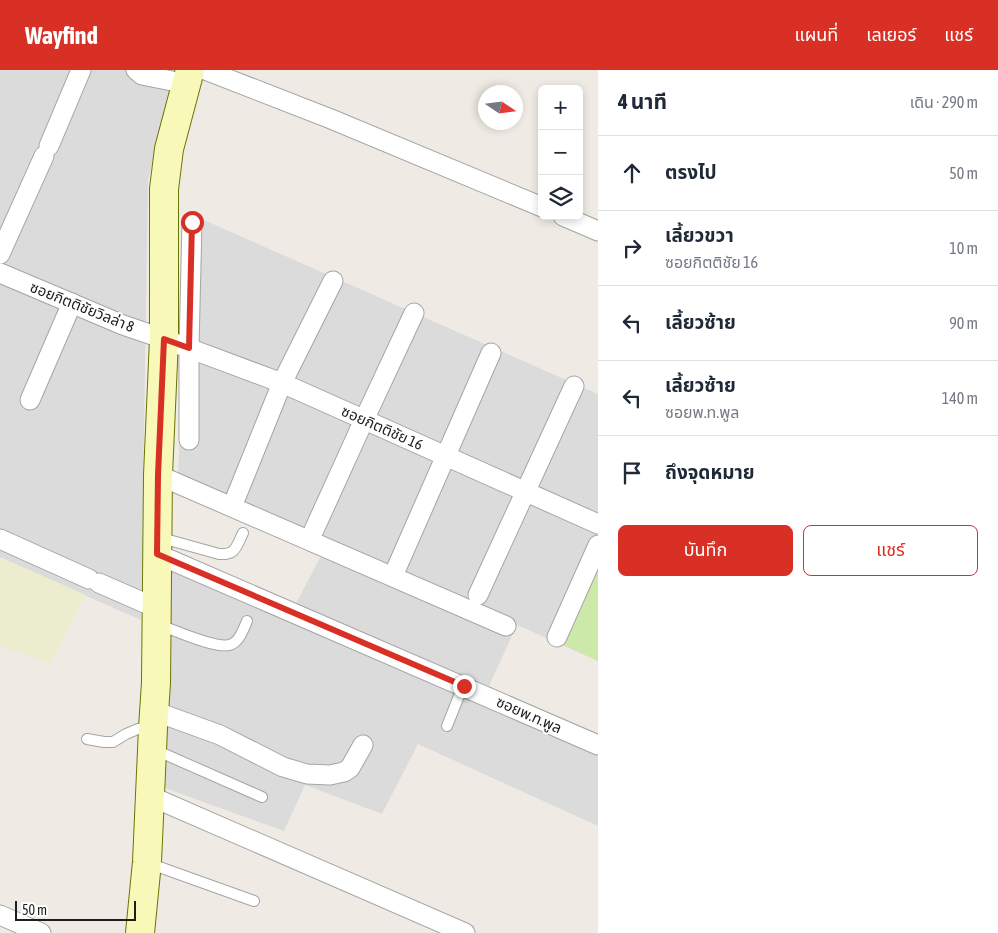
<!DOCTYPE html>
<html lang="th">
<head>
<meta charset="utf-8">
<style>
  body { margin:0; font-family:"Asap Condensed","Noto Sans Thai",sans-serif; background:#f6f6f7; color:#1f2937 }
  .controls { position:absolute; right:15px; top:15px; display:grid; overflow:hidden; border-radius:8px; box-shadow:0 2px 8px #0003 }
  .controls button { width:45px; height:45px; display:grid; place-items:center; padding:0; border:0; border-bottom:1px solid #e0e1e3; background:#fff; color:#1f2937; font:25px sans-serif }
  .compass { position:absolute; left:478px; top:15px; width:45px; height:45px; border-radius:50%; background:#fff; box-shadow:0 2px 8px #0003; rotate:103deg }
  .scale { position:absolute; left:15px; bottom:12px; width:121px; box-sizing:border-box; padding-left:5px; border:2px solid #1e1e1e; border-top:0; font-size:14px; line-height:18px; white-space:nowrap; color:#1e1e1e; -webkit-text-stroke:4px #fff; paint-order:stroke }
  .stop { position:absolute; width:15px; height:15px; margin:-11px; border:4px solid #d93025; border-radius:50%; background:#fff }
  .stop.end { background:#d93025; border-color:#fff; box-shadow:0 1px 5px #0008 }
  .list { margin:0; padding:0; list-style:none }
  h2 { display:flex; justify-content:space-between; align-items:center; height:65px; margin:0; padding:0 20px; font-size:21px }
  h2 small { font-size:16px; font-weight:400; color:#747a83 }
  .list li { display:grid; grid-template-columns:32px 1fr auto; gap:15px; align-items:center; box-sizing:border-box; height:75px; padding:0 20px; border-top:1px solid #e0e1e3 }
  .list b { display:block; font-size:19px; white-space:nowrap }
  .list p { margin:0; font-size:16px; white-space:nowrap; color:#747a83 }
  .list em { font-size:16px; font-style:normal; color:#747a83 }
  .actions { display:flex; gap:10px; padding:15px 20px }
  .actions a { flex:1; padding:11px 0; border:1px solid #d93025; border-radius:8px; text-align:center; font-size:18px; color:#d93025 }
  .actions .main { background:#d93025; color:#fff }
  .icon { flex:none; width:28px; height:28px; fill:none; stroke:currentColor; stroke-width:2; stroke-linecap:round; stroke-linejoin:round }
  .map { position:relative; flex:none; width:598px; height:863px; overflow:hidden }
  header { display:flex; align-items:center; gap:30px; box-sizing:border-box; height:70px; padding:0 25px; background:#d93025; color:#fff }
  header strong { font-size:24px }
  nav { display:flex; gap:28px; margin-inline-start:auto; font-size:18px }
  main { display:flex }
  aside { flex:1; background:#fff }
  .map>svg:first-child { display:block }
  .residential { fill:#dcdbdb }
  .farmland { fill:#ecedcf }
  .grass { fill:#cce9aa }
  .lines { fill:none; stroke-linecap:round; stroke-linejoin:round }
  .lane-casing { stroke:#a5a5a5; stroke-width:12 }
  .street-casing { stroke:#a5a5a5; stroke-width:21 }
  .secondary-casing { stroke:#6c7406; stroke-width:30 }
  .lane { stroke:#fff; stroke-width:10 }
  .street { stroke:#fff; stroke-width:19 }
  .secondary { stroke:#f8f9b8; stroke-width:28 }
  .route { stroke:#d93025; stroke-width:6 }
  .labels { text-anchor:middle; stroke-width:4; stroke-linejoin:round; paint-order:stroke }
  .street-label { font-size:15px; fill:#1e1e1e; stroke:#fff }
</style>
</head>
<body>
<header>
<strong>Wayfind</strong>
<nav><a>แผนที่</a><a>เลเยอร์</a><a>แชร์</a></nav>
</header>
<main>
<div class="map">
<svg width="598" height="863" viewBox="0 0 598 863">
  <rect width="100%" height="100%" fill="#efebe4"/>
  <g class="residential">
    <polygon points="0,0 176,0 148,110 141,550 0,488"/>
    <polygon points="188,143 598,324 598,591 517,555 489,616 598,669 598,756 418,674 382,744 305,715 284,761 165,718 170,479 295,535 329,471 178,404"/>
  </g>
  <polygon class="farmland" points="0,487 86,525 50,594 0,576"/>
  <polygon class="grass" points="598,498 598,591 561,574"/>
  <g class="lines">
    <g class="lane-casing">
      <g id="lane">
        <path d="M158,467L219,484C236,485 236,477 243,463"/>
        <path d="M157,554C172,559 215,579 229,575C239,573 243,560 247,551"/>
        <polyline points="447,656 463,616"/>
        <polyline points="87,669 104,672 113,672 126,664 138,659 152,658"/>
        <polyline points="153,679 262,727"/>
        <polyline points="148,793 254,831"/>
      </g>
    </g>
    <g class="street-casing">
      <g id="street">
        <polyline points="136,0 142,5 187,14"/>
        <polyline points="205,0 331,49 542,137"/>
        <polyline points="49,76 81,0"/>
        <polyline points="563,146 598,161"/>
        <polyline points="0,184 44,86"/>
        <polyline points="0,203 123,255 164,269 282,313 598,454"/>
        <polyline points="30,330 72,233"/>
        <polyline points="189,370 189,278 192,152"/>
        <polyline points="158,405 506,556"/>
        <polyline points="236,427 282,313 333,211"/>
        <polyline points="314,460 364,350 414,243"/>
        <polyline points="0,469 89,509"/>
        <polyline points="157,484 598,675"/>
        <polyline points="397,497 491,283"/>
        <polyline points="99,513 156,538"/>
        <polyline points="478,525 574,316"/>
        <polyline points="557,567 598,475"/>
        <polyline points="154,641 220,665 283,697 307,704 330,705 344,702 350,698 363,675"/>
        <polyline points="150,726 465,863"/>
        <polyline points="0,845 41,863"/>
      </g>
    </g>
    <g class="secondary-casing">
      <polyline id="secondary" points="140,863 147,792 153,658 156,613 158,405 164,269 164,119 169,79 190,0"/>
    </g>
    <use href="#lane" class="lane"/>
    <use href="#street" class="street"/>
    <use href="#secondary" class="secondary"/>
  </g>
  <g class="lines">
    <polyline class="route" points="192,152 189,278 164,269 158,405 157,484 464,616"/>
  </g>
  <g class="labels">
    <g class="street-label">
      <text transform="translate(82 237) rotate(22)" y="5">ซอยกิตติชัยวิลล่า 8</text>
      <text transform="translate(382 358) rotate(24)" y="5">ซอยกิตติชัย 16</text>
      <text transform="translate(529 645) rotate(24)" y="5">ซอยพ.ท.พูล</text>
    </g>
  </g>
</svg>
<div class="controls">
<button>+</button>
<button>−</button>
<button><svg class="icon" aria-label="layers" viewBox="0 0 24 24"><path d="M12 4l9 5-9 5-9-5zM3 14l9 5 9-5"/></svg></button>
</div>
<svg class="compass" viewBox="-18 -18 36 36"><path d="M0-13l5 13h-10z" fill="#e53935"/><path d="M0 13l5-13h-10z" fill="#747a83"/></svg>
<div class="scale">50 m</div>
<div class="stop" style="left:192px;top:152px"></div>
<div class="stop end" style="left:464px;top:616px"></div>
</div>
<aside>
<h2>4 นาที<small>เดิน · 290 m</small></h2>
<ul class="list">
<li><svg class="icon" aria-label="ahead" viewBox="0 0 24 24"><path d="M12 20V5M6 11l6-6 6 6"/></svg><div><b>ตรงไป</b></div><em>50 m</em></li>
<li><svg class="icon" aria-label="right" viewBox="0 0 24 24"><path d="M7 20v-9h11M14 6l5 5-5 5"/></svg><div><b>เลี้ยวขวา</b><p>ซอยกิตติชัย 16</p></div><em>10 m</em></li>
<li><svg class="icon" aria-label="left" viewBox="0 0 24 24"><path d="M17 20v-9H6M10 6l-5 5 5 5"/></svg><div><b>เลี้ยวซ้าย</b></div><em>90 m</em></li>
<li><svg class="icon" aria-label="left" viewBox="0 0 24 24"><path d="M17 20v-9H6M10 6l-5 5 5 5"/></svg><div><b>เลี้ยวซ้าย</b><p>ซอยพ.ท.พูล</p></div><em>140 m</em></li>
<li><svg class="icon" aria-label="arrive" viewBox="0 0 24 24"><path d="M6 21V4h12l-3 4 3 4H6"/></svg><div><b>ถึงจุดหมาย</b></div></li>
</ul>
<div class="actions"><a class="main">บันทึก</a><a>แชร์</a></div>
</aside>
</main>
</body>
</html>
